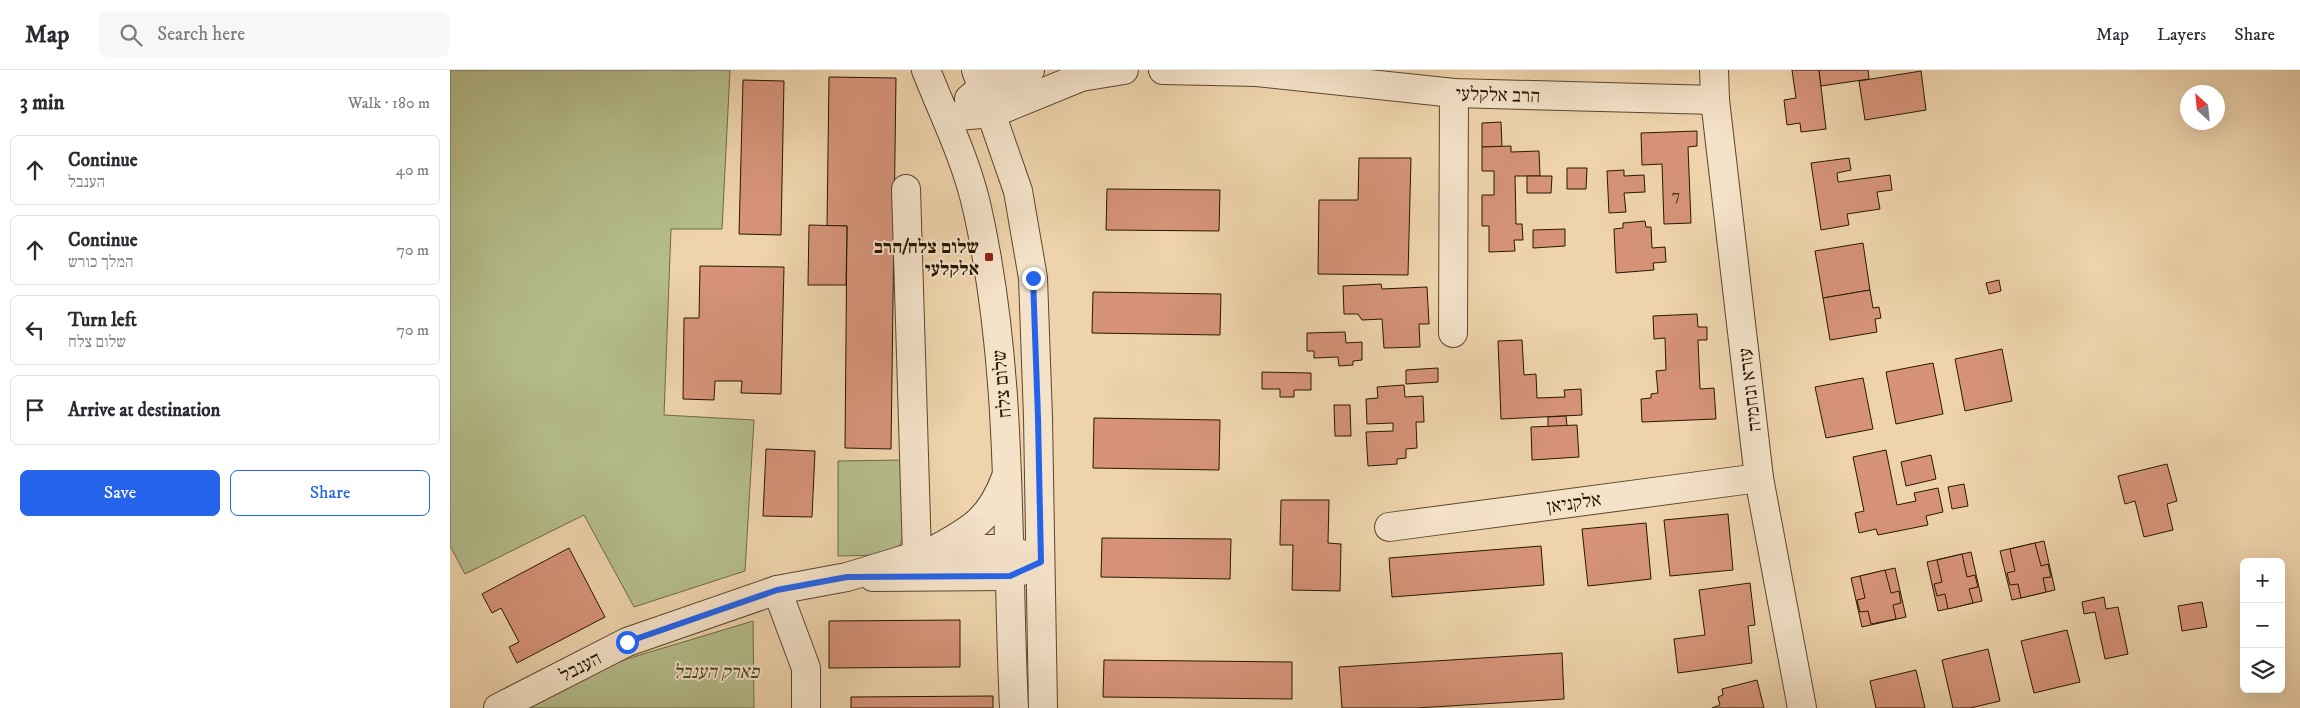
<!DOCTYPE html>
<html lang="en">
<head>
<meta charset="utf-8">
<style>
  body { margin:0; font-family:"IM FELL DW Pica","Frank Ruhl Libre",serif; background:#f7f7f7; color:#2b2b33 }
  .controls { position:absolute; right:15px; bottom:15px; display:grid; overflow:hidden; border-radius:8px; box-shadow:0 5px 20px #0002 }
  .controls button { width:45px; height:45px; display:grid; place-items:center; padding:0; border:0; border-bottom:1px solid #e1e1e2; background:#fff; color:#2b2b33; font:25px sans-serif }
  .compass { position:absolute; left:1730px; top:15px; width:45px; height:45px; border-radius:50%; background:#fff; box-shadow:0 5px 20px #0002; rotate:333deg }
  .stop { position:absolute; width:15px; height:15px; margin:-11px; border:4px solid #2563eb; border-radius:50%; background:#fff }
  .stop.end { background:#2563eb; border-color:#fff; box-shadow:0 1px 5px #0008 }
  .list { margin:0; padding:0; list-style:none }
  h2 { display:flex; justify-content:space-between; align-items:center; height:65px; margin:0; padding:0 20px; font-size:21px }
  h2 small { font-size:16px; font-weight:400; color:#7c7c81 }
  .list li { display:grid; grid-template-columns:32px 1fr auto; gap:15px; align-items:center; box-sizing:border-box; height:70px; margin:0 10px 10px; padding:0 10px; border:1px solid #e1e1e2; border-radius:8px }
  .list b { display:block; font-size:19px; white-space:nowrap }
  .list p { margin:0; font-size:16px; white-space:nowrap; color:#7c7c81 }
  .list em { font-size:16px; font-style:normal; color:#7c7c81 }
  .actions { display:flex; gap:10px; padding:15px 20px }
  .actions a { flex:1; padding:11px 0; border:1px solid #2563eb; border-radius:8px; text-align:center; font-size:18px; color:#2563eb }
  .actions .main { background:#2563eb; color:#fff }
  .icon { flex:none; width:28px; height:28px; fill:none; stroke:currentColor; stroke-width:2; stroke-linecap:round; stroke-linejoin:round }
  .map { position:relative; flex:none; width:1850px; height:638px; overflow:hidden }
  header { display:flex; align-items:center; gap:30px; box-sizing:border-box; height:70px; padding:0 25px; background:#fff; border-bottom:1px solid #e1e1e2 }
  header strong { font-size:24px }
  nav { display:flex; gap:28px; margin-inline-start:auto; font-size:18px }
  .search { width:350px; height:45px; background:#f7f7f7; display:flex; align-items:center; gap:12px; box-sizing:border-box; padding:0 18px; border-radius:8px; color:#7c7c81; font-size:19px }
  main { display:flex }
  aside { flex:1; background:#fff }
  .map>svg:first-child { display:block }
  .green { fill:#b5bd8c; stroke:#6e6a46 }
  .building { fill:#d6937a; stroke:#281801 }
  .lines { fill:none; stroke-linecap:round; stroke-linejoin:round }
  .minor-casing { stroke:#5a472c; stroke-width:30 }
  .minor { stroke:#f4e2c9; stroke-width:28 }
  .route { stroke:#2563eb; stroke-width:6 }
  .poi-dot { fill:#8f2418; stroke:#f4e2c9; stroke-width:2 }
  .labels { text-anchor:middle; stroke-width:4; stroke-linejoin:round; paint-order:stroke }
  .number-label { font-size:16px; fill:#54371f }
  .street-label { font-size:19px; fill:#281801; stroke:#f4e2c9 }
  .poi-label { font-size:19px; font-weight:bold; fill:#281801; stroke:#f4e2c9; text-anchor:end }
  .park-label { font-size:19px; font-style:italic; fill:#524a2b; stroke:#f4e2c9 }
</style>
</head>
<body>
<header>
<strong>Map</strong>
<div class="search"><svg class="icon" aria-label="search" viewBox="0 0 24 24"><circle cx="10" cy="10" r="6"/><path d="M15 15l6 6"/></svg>Search here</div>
<nav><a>Map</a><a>Layers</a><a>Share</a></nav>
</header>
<main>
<aside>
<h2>3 min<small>Walk · 180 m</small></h2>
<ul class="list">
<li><svg class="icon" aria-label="ahead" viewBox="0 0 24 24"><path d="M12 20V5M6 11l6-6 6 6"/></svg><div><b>Continue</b><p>הענבל</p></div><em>40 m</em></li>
<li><svg class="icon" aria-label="ahead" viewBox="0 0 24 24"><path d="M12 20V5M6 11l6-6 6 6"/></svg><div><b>Continue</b><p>המלך כורש</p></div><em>70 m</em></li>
<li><svg class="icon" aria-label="left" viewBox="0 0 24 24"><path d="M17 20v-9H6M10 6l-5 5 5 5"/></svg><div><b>Turn left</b><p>שלום צלח</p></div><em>70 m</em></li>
<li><svg class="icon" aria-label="arrive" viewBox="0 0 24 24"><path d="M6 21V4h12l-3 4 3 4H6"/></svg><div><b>Arrive at destination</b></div></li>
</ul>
<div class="actions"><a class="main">Save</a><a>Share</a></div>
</aside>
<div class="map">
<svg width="1850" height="638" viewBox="0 0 1850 638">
  <rect width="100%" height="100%" fill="#eed3ac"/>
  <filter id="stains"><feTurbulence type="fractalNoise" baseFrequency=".004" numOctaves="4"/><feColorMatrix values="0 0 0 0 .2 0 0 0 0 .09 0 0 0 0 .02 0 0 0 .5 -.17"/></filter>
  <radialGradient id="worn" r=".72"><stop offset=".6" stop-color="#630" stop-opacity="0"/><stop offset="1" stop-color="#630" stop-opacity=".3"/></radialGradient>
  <g class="green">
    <polygon points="0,0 280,0 272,159 221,159 214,345 304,350 295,501 184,537 134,445 15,504 0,476"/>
    <polygon points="454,390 454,464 450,475 434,485 388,486 388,391"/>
    <polygon points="303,551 304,638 77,638 160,594"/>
  </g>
  <g class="building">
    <polygon points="1342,0 1369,0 1376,59 1351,62 1350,53 1337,55 1334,30 1346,28"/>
    <polygon points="1369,0 1418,0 1419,9 1371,16"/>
    <polygon points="1471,1 1476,40 1415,50 1409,11"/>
    <polygon points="379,7 446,8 441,379 395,378 397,156 377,156"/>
    <polygon points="293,10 334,11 331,165 289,164"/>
    <polygon points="1051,52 1052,77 1032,77 1032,53"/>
    <polygon points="1247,61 1247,76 1238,77 1241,153 1214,154 1212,94 1192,95 1191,63"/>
    <polygon points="1061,76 1061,82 1089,81 1090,106 1065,106 1066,154 1072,154 1073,170 1064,170 1065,181 1039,182 1039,156 1032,156 1032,125 1044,125 1044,101 1032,101 1032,77"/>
    <polygon points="909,88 961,88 958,205 868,204 869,130 908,130"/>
    <polygon points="1399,88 1401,100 1387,103 1388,112 1440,105 1442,120 1427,122 1430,139 1397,144 1399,155 1371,160 1361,93"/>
    <polygon points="1117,98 1137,98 1136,119 1117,119"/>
    <polygon points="1174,100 1174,106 1194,105 1195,122 1174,123 1176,142 1159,143 1157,101"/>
    <polygon points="1077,106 1102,106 1101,123 1077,123"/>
    <polygon points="657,119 770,120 769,161 656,160"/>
    <polygon points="1195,151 1196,157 1201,157 1202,178 1215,177 1216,192 1203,193 1204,200 1166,203 1164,159 1173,158 1173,153"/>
    <polygon points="359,155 397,156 396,215 358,215"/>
    <polygon points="1115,159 1115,176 1083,178 1083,160"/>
    <polygon points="1413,173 1420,220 1373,228 1365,181"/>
    <polygon points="250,196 334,197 331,324 291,323 292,311 265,311 264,330 233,329 234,248 249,248"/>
    <polygon points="1549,210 1551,221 1539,224 1536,213"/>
    <polygon points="931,214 932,219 977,217 979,254 969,254 970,277 934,278 932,249 912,250 908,244 894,244 893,216"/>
    <polygon points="1420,220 1423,238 1429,237 1431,248 1425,249 1427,262 1380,270 1373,228"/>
    <polygon points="643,222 771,224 770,265 642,263"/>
    <polygon points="1247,244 1248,257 1257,257 1257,270 1248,270 1250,319 1264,318 1266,349 1192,352 1191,329 1201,328 1201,324 1208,323 1206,301 1216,300 1215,268 1204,269 1203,246"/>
    <polygon points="895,262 896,273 912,272 912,290 903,291 903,295 889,296 888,287 864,288 864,281 857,281 857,263"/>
    <polygon points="1072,270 1074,305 1086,304 1087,328 1115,327 1114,320 1131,319 1132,345 1051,349 1048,271"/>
    <polygon points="1552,279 1562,331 1515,341 1505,289"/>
    <polygon points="1483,293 1493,344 1446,354 1436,302"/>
    <polygon points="988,298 988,312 956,314 956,300"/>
    <polygon points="812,302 861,303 861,320 844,320 844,327 830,327 830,319 812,319"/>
    <polygon points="1413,308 1423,359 1376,368 1365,317"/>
    <polygon points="954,315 955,327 973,326 974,352 966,352 967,378 956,379 956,388 947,389 947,394 918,396 916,362 943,361 943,353 917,354 916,329 928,328 927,317"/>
    <polygon points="884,335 900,335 901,366 885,366"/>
    <polygon points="1116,346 1117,356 1098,357 1098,347"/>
    <polygon points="644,348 770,350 769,400 643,398"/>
    <polygon points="1127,355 1129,387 1082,390 1081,357"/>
    <polygon points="316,379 365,381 362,447 313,446"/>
    <polygon points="1436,380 1447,435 1466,431 1464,423 1488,418 1493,442 1476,446 1478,455 1428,465 1426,459 1409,463 1405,443 1414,441 1403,387"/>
    <polygon points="1481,385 1486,409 1456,416 1451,392"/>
    <polygon points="1717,394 1727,431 1717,434 1723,460 1694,467 1685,431 1675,434 1668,406"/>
    <polygon points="1514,414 1518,436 1502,439 1498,417"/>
    <polygon points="831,430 879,430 878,473 891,474 890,521 842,520 843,475 830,475"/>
    <polygon points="1278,444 1283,500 1220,506 1214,450"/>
    <polygon points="1196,453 1201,509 1138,516 1132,459"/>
    <polygon points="652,468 781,469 780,509 651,507"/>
    <polygon points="1594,471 1605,520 1562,530 1550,481"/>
    <polygon points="1585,473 1591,496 1598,494 1601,507 1593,508 1596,522 1571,528 1568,514 1560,515 1557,503 1565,501 1560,479"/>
    <polygon points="1091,476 1094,515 942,527 939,488"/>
    <polygon points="119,478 155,547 67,593 59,577 69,572 51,538 42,543 32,524"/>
    <polygon points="1521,482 1532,531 1488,541 1477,492"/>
    <polygon points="1512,484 1517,507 1525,505 1528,517 1519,519 1523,533 1498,539 1495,524 1487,526 1484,514 1492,512 1487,490"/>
    <polygon points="1445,498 1456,547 1412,557 1401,508"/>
    <polygon points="1435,500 1441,523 1449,521 1451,533 1443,535 1446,549 1421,554 1418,541 1410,542 1407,530 1415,528 1410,506"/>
    <polygon points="1300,513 1305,555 1298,556 1302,593 1228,603 1224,569 1255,565 1249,520"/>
    <polygon points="1654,527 1656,539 1668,537 1678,584 1655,589 1645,542 1634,544 1632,532"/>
    <polygon points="1752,532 1757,557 1732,561 1728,536"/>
    <polygon points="510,550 510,597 379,598 379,551"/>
    <polygon points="1617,560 1630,612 1584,623 1571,571"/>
    <polygon points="1538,579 1550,631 1520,638 1503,638 1492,590"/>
    <polygon points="1112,583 1114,629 966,638 892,638 889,597"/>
    <polygon points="654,590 842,592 842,629 653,627"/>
    <polygon points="1466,600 1475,638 1426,638 1420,611"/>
    <polygon points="1307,610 1314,638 1262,638 1270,635 1268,627 1273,625 1272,619"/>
    <polygon points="543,626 543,638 401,638 401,627"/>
  </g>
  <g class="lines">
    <g class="minor-casing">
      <g id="minor">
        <path d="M476,0C494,46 516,89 527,138C564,302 556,472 564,638"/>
        <polyline points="526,0 568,121 583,208 588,348 593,638"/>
        <polyline points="713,0 807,2 1004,23 1265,30"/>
        <polyline points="1264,0 1265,30 1309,408 1352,638"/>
        <polyline points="519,29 533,17 580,0"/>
        <polyline points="496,47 543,43 631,7 674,0"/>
        <polyline points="456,119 467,485"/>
        <polyline points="1003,263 1004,23"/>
        <polyline points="939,457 1309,408"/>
        <path d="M486,479C523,459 541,448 556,407"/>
        <polyline points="423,507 559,506 576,499"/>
        <polyline points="327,520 356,598 356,638"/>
        <polyline points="48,638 177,572 327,520 397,507 482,481 502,479 559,479 576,486"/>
      </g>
    </g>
    <use href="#minor" class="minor"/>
  </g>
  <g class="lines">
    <polyline class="route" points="177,572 327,520 397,507 560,506 591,492 588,348 583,208"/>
  </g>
  <rect class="poi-dot" x="534" y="182" width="10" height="10" rx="2.5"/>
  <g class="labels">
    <g class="number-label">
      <text x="1226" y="130">7</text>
    </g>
    <g class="street-label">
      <text transform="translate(1048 24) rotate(2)" y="7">הרב אלקלעי</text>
      <text transform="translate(551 314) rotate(-95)" y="7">שלום צלח</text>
      <text transform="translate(1299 320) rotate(-97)" y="7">עזרא ונחמיה</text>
      <text transform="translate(1124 432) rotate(-8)" y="7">אלקניאן</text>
      <text transform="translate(130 596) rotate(-27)" y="7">הענבל</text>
    </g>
    <g class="poi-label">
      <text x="529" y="183">שלום צלח/הרב<tspan x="529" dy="22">אלקלעי</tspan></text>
    </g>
    <g class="park-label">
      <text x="266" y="608">פארק הענבל</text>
    </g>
  </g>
  <rect width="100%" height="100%" filter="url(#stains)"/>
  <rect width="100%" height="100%" fill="url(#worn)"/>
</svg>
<div class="controls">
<button>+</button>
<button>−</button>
<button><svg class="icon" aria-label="layers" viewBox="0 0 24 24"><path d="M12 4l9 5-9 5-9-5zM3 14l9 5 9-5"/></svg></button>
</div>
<svg class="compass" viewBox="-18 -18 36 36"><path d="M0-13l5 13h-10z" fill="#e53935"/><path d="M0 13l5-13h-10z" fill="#7c7c81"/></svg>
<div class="stop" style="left:177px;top:572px"></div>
<div class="stop end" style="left:583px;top:208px"></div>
</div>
</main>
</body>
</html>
